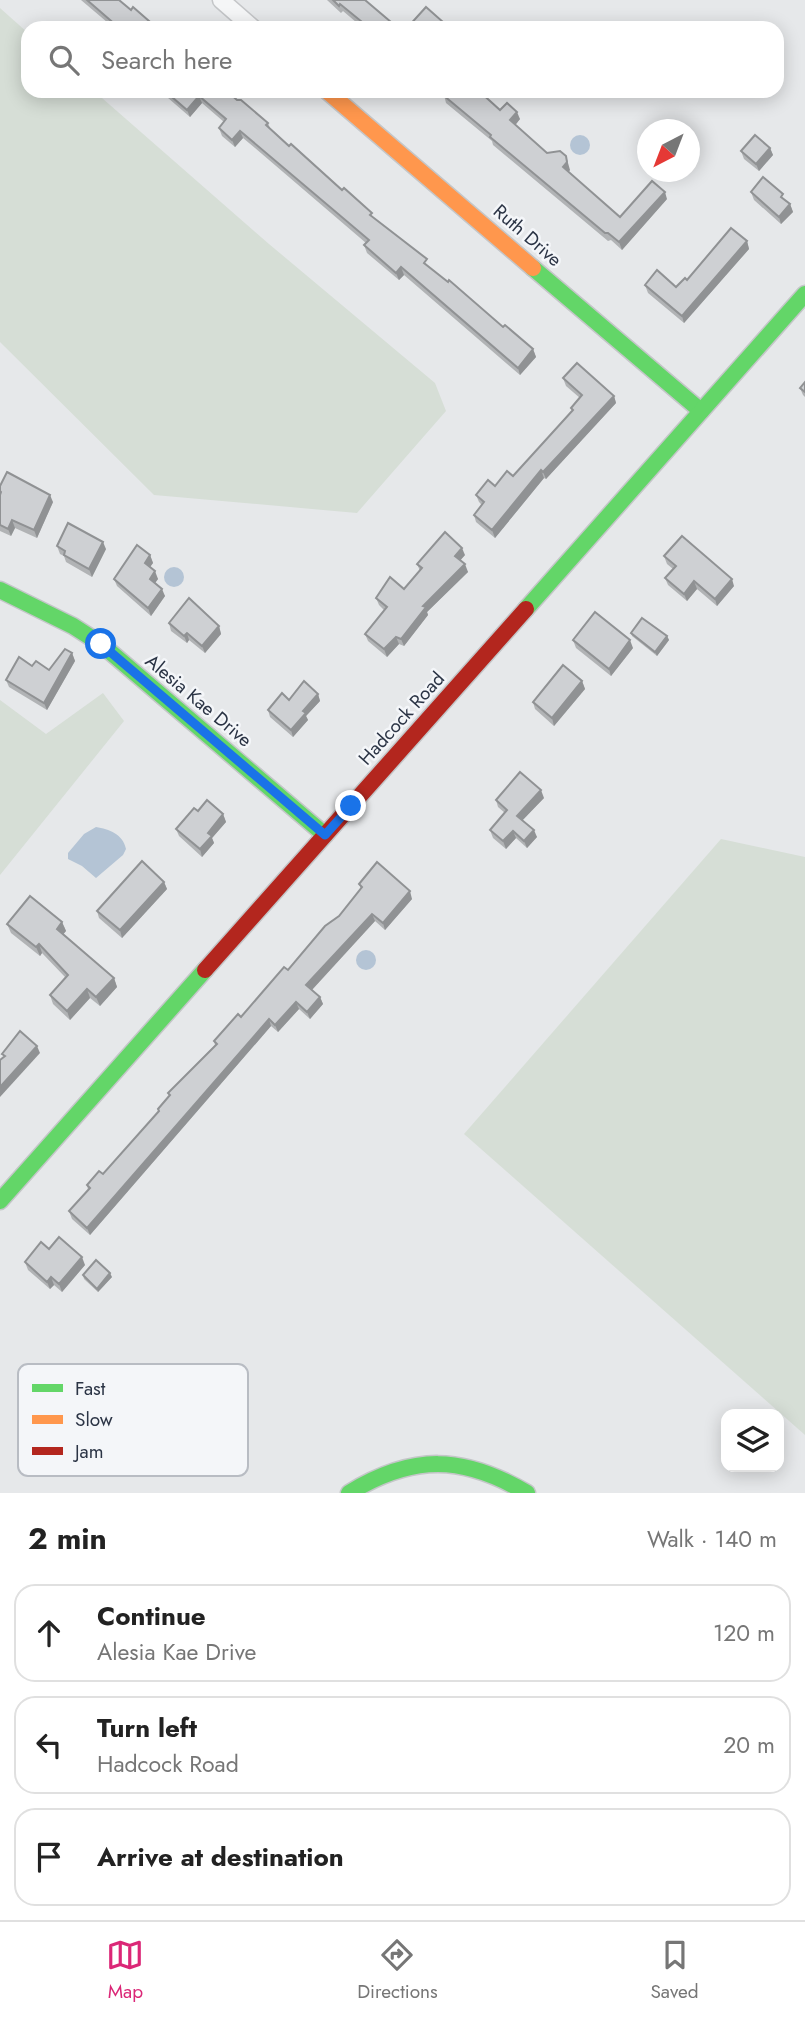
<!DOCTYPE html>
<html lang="en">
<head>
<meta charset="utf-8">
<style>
  body { margin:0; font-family:Jost,sans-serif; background:#f2f2f2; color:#222 }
  .controls { position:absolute; right:21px; bottom:21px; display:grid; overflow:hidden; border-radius:14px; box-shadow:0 4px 18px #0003 }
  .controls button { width:63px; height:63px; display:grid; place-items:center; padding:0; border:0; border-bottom:2px solid #e0e0e0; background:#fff; color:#222; font:35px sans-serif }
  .compass { position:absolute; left:637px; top:119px; width:63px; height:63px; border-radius:50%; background:#fff; box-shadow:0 4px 18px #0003; rotate:222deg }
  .stop { position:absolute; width:21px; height:21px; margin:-16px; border:5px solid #1a73e8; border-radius:50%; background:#fff }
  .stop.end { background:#1a73e8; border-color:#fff; box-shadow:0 2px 7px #0008 }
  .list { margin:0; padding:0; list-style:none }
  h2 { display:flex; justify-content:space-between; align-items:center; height:91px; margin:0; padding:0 28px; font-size:30px }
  h2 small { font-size:23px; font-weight:400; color:#767676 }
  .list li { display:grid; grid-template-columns:46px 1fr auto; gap:21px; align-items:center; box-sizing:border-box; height:98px; margin:0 14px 14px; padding:0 14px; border:2px solid #e0e0e0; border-radius:21px }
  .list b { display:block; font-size:26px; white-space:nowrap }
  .list p { margin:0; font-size:23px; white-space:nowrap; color:#767676 }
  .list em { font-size:23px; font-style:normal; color:#767676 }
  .icon { flex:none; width:38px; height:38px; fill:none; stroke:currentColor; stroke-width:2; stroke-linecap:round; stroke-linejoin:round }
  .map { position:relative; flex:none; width:805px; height:1493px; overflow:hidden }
  .search { position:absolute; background:#fff; box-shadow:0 4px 18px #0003; left:21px; right:21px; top:21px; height:77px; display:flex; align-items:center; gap:18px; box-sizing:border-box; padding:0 24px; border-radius:21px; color:#767676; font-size:26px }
  .sheet { height:427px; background:#fff }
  nav { display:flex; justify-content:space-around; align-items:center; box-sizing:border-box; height:98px; border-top:2px solid #e0e0e0; background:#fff; font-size:19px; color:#767676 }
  nav a { display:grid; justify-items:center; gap:4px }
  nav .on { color:#db2777 }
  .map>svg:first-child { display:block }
  .green { fill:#d6ded6 }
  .water { fill:#b4c4d5 }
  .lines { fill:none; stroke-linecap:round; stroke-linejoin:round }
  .street-casing { stroke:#c4c6c8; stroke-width:19 }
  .fast-casing { stroke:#c4c6c8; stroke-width:19 }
  .slow-casing { stroke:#c4c6c8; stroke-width:19 }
  .jam-casing { stroke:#c4c6c8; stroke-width:19 }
  .street { stroke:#f5f6f7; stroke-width:16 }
  .fast { stroke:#63d668; stroke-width:16 }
  .slow { stroke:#ff974d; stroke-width:16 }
  .jam { stroke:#b3261e; stroke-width:16 }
  .wall { fill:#b1b3b5 }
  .shaded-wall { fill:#909294 }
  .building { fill:#ced0d3; stroke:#909294; stroke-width:2 }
  .route { stroke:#1a73e8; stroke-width:9 }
  .labels { text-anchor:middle; stroke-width:5; stroke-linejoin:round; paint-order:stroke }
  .street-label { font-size:19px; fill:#2b3445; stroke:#f4f6f9 }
  .key { fill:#f4f6f9; stroke:#b8bcc3; stroke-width:2 }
  .key-label { font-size:19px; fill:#2b3445 }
</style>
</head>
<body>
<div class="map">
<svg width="805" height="1493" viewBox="0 0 805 1493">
  <rect width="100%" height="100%" fill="#e6e8ea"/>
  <g class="green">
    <polygon points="0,8 28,33 28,91 94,91 269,244 435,383 446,411 357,513 154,495 0,342"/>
    <polygon points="103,693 124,721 0,875 0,700 46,734"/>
    <polygon points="721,839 805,857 805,1435 464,1134"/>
  </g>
  <g class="water">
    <circle cx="580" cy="145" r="10"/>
    <circle cx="174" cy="577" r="10"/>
    <path d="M96,827C109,829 123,834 126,849L123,855L96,878L82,866L68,859V853L84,834Z"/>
    <circle cx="366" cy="960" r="10"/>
  </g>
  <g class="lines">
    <g class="street-casing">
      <polyline id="street" points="221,0 253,28"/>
    </g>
    <g class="fast-casing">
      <g id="fast">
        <polyline points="533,268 701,411"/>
        <polyline points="0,590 73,626 101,644 325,835"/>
        <polyline points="526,609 805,294"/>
        <polyline points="0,1201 205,970"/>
        <path d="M349,1493C413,1454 463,1455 527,1493"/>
      </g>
    </g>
    <g class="slow-casing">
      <polyline id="slow" points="327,91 533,268"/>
    </g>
    <g class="jam-casing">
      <polyline id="jam" points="205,970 526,609"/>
    </g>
    <use href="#street" class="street"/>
    <use href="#fast" class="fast"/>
    <use href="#slow" class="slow"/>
    <use href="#jam" class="jam"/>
  </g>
  <g class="wall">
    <polygon points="81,0 119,0 131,10 157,28 114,28"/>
    <polygon points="327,0 365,0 398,28 363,28 343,11 341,13"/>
    <polygon points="160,91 227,91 237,100 268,123 270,128 289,146 375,219 429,267 503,327 533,349 536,357 520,375 404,275 399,280 367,253 364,245 366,243 255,148 243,138 235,147 222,136 219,128 224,122 202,103 190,117"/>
    <polygon points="439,91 479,91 500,110 520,119 515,125 547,153 570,170 568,172 620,217 667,199 622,250 611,240 608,241 493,145 492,141 446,103 444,95"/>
    <polygon points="770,148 773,155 759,171 744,159 741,151"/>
    <polygon points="751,192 786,201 790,204 793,212 781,224 754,200"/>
    <polygon points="747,241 749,249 684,323 648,293 645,285 676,287"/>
    <polygon points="563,378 614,396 616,403 546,479 544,478 495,538 476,522 474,515 482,505 479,502 476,495 513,476 572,410 571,408 580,398 566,386"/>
    <polygon points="805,382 805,397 803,395 800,388"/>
    <polygon points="0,486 53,502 37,538 15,528 11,536 0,531"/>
    <polygon points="57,546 106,549 92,577 66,562 64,556 60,554"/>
    <polygon points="150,555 153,563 150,567 158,579 155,583 165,596 151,616 117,586 114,579"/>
    <polygon points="465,555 460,560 468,572 427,612 428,615 404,646 399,644 387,657 368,641 365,634 384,610 379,605 376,598 404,589 420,571 417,564"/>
    <polygon points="664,556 734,586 717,606 697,589 687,601 668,585 665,578 673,569 667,564"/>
    <polygon points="169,623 219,626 221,634 205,653 189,640 187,643 171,631"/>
    <polygon points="631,633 667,636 669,640 657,656 632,636"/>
    <polygon points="573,640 633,648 611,676 576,648"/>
    <polygon points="72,653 75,661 47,710 9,687 6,680 32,666 49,670"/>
    <polygon points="582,681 585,689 554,726 535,709 533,702"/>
    <polygon points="318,694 320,701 306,716 308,720 293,737 270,717 268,710 289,700"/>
    <polygon points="544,798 522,820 537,837 527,848 516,838 506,849 493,838 490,830 505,813 498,807 496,800"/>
    <polygon points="198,811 223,814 226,822 212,838 214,843 202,857 179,836 176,829"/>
    <polygon points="164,882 167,889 122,938 99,918 97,911"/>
    <polygon points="359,884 412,899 385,930 375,921 312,990 320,997 323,1004 310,1019 299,1009 278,1032 271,1026 90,1235 72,1219 69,1211 88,1190 87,1185 103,1174 159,1112 158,1109 169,1096 168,1093 215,1045 214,1041 241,1017 288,970 339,916 361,889"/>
    <polygon points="62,922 66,931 63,934 114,978 117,987 100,1006 90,998 70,1020 53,1004 50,995 65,977 42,953 40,956 11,933 7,924"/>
    <polygon points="49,1249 85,1265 62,1292 54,1285 50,1289 28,1270 25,1262"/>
    <polygon points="83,1275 112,1277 98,1292 84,1279"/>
  </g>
  <g class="shaded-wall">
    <polygon points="443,22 446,28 438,28"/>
    <polygon points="199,96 202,103 190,117 187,110"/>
    <polygon points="517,112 520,119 513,128 510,120"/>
    <polygon points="240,131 243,138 235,147 232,140"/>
    <polygon points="770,148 773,155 759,171 756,164"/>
    <polygon points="566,156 570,170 566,175 563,167"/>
    <polygon points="665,192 667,199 622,250 619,242"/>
    <polygon points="790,204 793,212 781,224 779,217"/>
    <polygon points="747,241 749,249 684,323 682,316"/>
    <polygon points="401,267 404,275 399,280 396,273"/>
    <polygon points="533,349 536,357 520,375 518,368"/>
    <polygon points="614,396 616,403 546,479 543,472"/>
    <polygon points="541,470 544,478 495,538 492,530"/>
    <polygon points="50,495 53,502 37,538 34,530"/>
    <polygon points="12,520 15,528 11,536 8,529"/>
    <polygon points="103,542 106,549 92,577 89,569"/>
    <polygon points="462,548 465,555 458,563 455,556"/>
    <polygon points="150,555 153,563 147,571 145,563"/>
    <polygon points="465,564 468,572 427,612 428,615 404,646 401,639 423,606"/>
    <polygon points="155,571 158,579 152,587 150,579"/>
    <polygon points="732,579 734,586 717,606 715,599"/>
    <polygon points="694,581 697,589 687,601 684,594"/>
    <polygon points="162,589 165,596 151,616 148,608"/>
    <polygon points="219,626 221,634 205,653 202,646"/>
    <polygon points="187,633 189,640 187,643 184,636"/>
    <polygon points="667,636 669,640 657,656 655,652"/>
    <polygon points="396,637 399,644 387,657 384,649"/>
    <polygon points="630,640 633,648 611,676 609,669"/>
    <polygon points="72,653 75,661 47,710 44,703"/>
    <polygon points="582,681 585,689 554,726 552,718"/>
    <polygon points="318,694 320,701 306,716 308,720 293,737 291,730 303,711"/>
    <polygon points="541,790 544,798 520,823 517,816"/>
    <polygon points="223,814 226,822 212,838 214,843 202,857 200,849 208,833"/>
    <polygon points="534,830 537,837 527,848 524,841"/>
    <polygon points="513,831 516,838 506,849 503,841"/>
    <polygon points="164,882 167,889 122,938 120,930"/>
    <polygon points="410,891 412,899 385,930 383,923"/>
    <polygon points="372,914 375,921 309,993 306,985"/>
    <polygon points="62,922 66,931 60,938 57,929"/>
    <polygon points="39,944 42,953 40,956 36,947"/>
    <polygon points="114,978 117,987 100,1006 96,997"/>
    <polygon points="87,989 90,998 70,1020 67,1011"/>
    <polygon points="320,997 323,1004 310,1019 307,1012"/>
    <polygon points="296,1002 299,1009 278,1032 275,1025"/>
    <polygon points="269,1019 271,1026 90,1235 87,1228"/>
    <polygon points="37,1046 40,1053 0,1097 0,1087"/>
    <polygon points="82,1257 85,1265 62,1292 59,1284"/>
    <polygon points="110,1273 112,1277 98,1292 97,1289"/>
    <polygon points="51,1277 54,1285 50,1289 47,1282"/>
  </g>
  <g class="building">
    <polygon points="87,0 119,0 131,10 133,7 157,28 115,28 117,26"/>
    <polygon points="333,0 365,0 398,28 365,28 367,26 340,4 339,6"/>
    <polygon points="426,7 443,22 438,28 407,28"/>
    <polygon points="165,91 227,91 237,100 241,100 268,123 266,125 289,146 291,144 342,190 344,188 372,213 370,215 427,259 424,263 448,282 449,280 503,327 505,325 533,349 518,368 401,267 396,273 364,245 369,240 252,141 240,131 232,140 219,128 226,119 199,96 187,110"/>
    <polygon points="445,91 479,91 500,110 507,103 517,112 510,120 547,153 560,151 566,156 567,162 563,167 620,217 652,181 665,192 619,242 608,233 605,233 490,137 491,135 443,95 446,92"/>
    <polygon points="755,135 770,148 756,164 741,151"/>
    <polygon points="763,177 783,194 781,197 790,204 779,217 751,192"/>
    <polygon points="731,228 747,241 682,316 645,285 657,270 676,287 685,278 687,280"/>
    <polygon points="577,363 614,396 543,472 541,470 492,530 474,515 484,502 476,495 488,480 495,486 507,471 513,476 573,410 571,408 582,395 563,378"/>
    <polygon points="805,382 805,392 800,388"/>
    <polygon points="7,472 50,495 34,530 12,520 8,529 0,525 0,495 1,492 0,491 0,486"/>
    <polygon points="68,523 103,542 89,569 64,555 65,551 57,546"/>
    <polygon points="445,532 462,548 455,556 465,564 423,606 426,607 401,639 396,637 384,649 365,634 387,607 376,598 390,577 404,589 422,568 417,564"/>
    <polygon points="682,536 732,579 715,599 694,581 684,594 665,578 676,566 664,556"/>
    <polygon points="137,545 150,555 145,563 155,571 150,579 162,589 148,608 114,579"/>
    <polygon points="189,598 219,626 202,646 187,633 184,636 169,623"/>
    <polygon points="595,612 630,640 609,669 573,640"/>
    <polygon points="642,618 667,636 655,652 631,633"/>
    <polygon points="65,649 72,653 44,703 6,680 19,657 32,666 36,661 49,670"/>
    <polygon points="563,665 582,681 552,718 533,702"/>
    <polygon points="304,681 318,694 303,711 306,713 291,730 268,710 282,693 289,700"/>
    <polygon points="520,772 541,790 517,816 534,830 524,841 513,831 503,841 490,830 507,810 496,800"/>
    <polygon points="207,800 223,814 208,833 212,836 200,849 176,829 194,808 198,811"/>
    <polygon points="142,861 164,882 120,930 97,911"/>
    <polygon points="377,862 410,891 383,923 372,914 306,985 320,997 307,1012 296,1002 275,1025 269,1019 87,1228 69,1211 90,1188 87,1185 99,1171 103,1174 159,1111 158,1109 170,1095 168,1093 217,1044 214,1041 238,1014 241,1017 284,967 288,970 325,926 339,916 362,887 359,884"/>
    <polygon points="30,896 62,922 57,929 114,978 96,997 87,989 67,1011 50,995 68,975 39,944 36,947 7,924"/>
    <polygon points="20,1031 37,1046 0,1087 0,1060 5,1056 2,1054"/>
    <polygon points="59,1237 82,1257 59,1284 51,1277 47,1282 25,1262 41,1242 49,1249"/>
    <polygon points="96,1260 110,1273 97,1289 83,1275"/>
  </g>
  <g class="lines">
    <polyline class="route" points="101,644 325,835 351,806"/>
  </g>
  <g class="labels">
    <g class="street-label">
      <text transform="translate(528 235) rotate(41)" y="7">Ruth Drive</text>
      <text transform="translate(199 700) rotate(40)" y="7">Alesia Kae Drive</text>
      <text transform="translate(401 718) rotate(-48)" y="7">Hadcock Road</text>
    </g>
  </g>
  <rect x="18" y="1364" width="230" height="112" rx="10" class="key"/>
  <rect x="32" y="1384" width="31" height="8" fill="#63d668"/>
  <rect x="32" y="1415" width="31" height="9" fill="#ff974d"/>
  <rect x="32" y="1447" width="31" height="8" fill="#b3261e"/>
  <g class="key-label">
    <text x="75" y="1395">Fast</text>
    <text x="75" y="1426">Slow</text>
    <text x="75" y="1458">Jam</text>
  </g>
</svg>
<div class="controls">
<button><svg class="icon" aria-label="layers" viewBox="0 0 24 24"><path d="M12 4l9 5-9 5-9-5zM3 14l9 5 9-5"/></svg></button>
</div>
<svg class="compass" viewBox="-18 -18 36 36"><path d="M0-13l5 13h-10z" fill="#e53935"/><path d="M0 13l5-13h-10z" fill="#767676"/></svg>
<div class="stop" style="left:101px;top:644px"></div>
<div class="stop end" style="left:351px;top:806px"></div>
<div class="search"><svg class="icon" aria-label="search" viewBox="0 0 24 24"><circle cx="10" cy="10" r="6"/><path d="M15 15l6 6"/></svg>Search here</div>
</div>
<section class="sheet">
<h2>2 min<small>Walk · 140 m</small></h2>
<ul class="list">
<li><svg class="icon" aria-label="ahead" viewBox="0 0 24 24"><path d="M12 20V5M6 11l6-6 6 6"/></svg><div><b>Continue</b><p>Alesia Kae Drive</p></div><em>120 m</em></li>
<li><svg class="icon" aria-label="left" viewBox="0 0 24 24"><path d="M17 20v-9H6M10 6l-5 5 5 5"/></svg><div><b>Turn left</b><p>Hadcock Road</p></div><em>20 m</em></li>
<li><svg class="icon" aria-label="arrive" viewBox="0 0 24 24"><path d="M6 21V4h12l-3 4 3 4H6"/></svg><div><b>Arrive at destination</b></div></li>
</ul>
</section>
<nav>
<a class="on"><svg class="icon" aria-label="map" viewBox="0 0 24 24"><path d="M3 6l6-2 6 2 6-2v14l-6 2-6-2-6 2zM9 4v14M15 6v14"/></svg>Map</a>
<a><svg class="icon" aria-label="directions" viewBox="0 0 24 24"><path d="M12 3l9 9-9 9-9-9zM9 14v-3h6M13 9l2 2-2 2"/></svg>Directions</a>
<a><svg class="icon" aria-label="saved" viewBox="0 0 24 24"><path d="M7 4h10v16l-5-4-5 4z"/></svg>Saved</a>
</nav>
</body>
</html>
